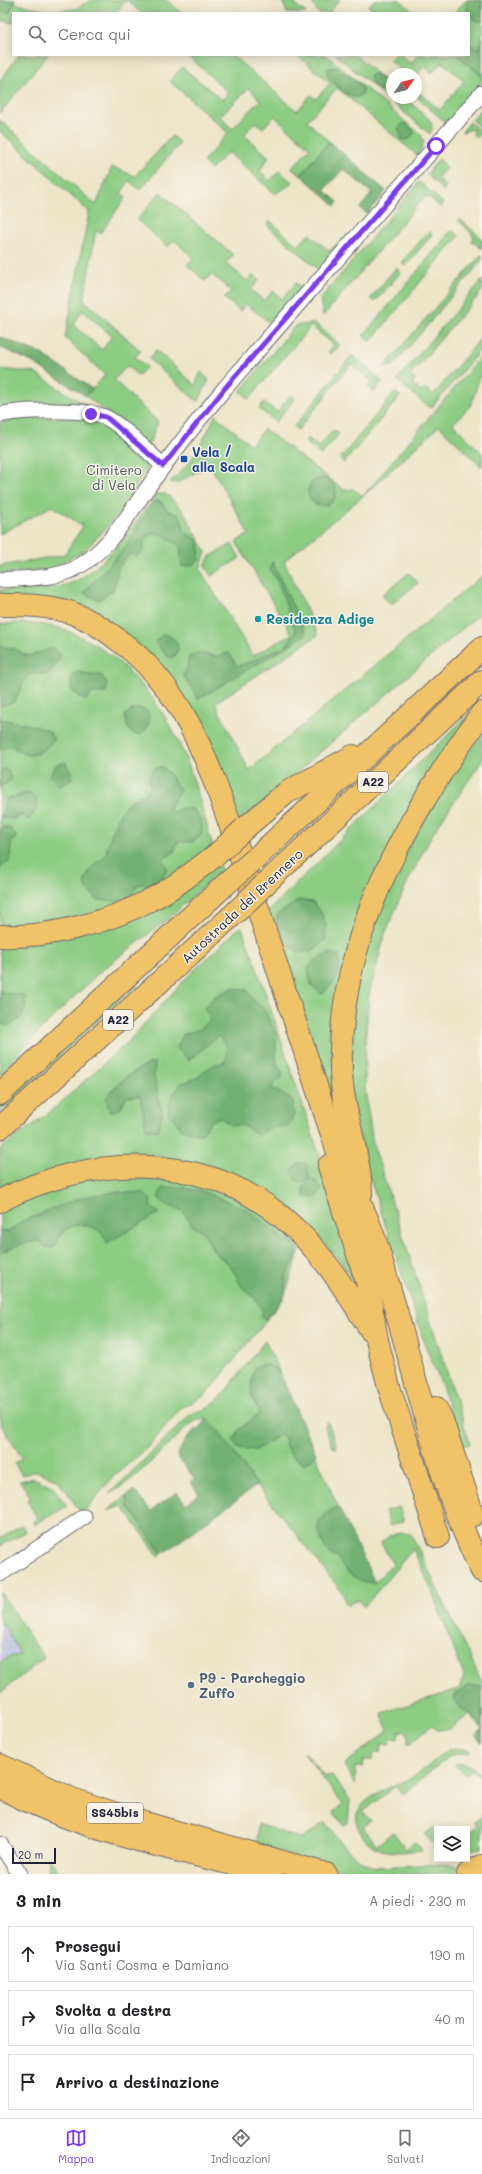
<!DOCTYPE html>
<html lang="it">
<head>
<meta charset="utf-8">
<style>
  body { margin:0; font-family:Mali,sans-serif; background:#f6f6f6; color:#202124 }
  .controls { position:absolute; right:12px; bottom:12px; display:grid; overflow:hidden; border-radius:0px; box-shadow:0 2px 10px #0003 }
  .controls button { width:36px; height:36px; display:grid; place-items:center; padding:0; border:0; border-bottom:1px solid #e0e0e0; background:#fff; color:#202124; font:20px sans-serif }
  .compass { position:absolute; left:386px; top:68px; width:36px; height:36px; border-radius:50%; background:#fff; box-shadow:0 2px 10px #0003; rotate:55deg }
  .scale { position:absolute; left:12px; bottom:10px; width:44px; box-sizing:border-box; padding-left:4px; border:2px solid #22223b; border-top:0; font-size:11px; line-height:14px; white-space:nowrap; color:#22223b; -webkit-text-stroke:3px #f7f3e8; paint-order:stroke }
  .stop { position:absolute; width:12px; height:12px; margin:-9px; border:3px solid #7c3aed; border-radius:50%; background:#fff }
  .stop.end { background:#7c3aed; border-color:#fff; box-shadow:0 1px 4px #0008 }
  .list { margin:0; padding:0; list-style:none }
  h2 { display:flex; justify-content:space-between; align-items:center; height:52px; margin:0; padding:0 16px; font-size:17px }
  h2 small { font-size:13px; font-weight:400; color:#757577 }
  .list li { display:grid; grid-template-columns:26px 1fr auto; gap:12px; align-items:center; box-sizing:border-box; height:56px; margin:0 8px 8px; padding:0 8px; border:1px solid #e0e0e0; border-radius:0px }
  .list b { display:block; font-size:15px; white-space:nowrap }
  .list p { margin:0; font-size:13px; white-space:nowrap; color:#757577 }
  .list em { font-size:13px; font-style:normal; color:#757577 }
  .icon { flex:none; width:22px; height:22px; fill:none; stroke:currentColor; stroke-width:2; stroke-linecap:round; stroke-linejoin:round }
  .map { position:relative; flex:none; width:482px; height:1874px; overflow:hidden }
  .search { position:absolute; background:#fff; box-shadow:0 2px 10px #0003; left:12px; right:12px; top:12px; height:44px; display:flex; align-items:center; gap:10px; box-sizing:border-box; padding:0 14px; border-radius:0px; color:#757577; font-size:15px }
  .sheet { height:244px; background:#fff }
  nav { display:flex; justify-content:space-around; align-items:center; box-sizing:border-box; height:56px; border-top:1px solid #e0e0e0; background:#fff; font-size:11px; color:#757577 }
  nav a { display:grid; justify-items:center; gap:2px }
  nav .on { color:#7c3aed }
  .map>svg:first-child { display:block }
  .industrial { fill:#c0c2dd }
  .green { fill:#8ccc83; stroke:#57775f; fill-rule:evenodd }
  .forest { fill:#71b071; stroke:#4a6956 }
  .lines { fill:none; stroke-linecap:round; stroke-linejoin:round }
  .street-casing { stroke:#69666c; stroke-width:17 }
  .highway-casing { stroke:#69666c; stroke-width:24 }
  .street { stroke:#fff; stroke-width:15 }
  .highway { stroke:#f1c369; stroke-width:22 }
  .highway-bridge-casing { stroke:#69666c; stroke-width:24; stroke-linecap:butt }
  .highway-bridge { stroke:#f1c369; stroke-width:22 }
  .route { stroke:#7c3aed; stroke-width:5 }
  .transit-dot { fill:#1a4fb4; stroke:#f7f3e8; stroke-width:1.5 }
  .culture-dot { fill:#0f9aa8; stroke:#f7f3e8; stroke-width:1.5 }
  .service-dot { fill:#5c6f8a; stroke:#f7f3e8; stroke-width:1.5 }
  .labels { text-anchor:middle; stroke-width:3; stroke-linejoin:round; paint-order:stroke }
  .shield { fill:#f7f3e8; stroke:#62616f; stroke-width:1 }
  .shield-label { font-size:12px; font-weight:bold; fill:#22223b }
  .transit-label { font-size:13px; font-weight:bold; fill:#164399; stroke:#f7f3e8; text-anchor:start }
  .park-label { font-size:13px; fill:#425551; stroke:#f7f3e8 }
  .culture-label { font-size:13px; font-weight:bold; fill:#0d838f; stroke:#f7f3e8; text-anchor:start }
  .street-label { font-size:13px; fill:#22223b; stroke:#f7f3e8 }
  .service-label { font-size:13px; font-weight:bold; fill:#4e5e75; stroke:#f7f3e8; text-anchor:start }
</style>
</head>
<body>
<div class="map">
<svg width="482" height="1874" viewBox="0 0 482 1874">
  <rect width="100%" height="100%" fill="#f7f3e8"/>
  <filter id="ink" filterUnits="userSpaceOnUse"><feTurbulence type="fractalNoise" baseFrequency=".025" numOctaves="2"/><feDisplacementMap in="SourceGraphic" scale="8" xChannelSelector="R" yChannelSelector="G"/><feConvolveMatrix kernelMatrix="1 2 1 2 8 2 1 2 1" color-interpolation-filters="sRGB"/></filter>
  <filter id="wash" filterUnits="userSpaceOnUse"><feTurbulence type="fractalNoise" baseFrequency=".012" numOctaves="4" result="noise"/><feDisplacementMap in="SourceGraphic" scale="16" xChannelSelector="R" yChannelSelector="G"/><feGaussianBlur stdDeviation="0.9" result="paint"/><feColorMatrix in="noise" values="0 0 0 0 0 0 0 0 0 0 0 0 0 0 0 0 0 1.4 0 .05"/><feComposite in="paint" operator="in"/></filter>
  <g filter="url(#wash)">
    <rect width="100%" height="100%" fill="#ece5c8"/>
    <polygon class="industrial" points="0,1592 44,1658 0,1693"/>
    <g class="green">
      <polygon points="91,0 166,0 182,13 141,13 127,0 115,13 13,13 13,23 0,20 0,11 9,13 14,3 48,11 76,9"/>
      <polygon points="282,0 297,0 295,4 306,13 287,13"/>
      <polygon points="318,0 340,0 330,11 331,13 318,13 312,2"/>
      <polygon points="374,0 400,0 415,13 385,13 381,10 378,13 368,6"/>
      <polygon points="466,0 482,0 482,82 449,121 444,121 418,98 416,95 417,91 440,110 464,81 442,62 432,73 424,66 416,76 416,74 406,74 389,60 394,55 401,55 411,64 418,55 469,55 469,13 454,13"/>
      <polygon points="19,55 48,55 0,113 0,81"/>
      <path d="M187,55H232L297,111L311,95L316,99L330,83L297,55H326L420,134L424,141L418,156L337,88L307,121L329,141L301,175L292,168L310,148L274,116L263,128L255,122L244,135L269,157L260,171L270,181L279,171L292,182L291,184L275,194L228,152L211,170L203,162L228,133L170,81L182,67L222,100L228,92ZM249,88L260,100L232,129L220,116Z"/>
      <polygon points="336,55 355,55 392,87 392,98 405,98 431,121 432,129 430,134"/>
      <polygon points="482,109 482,129 472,120"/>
      <path d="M0,120L96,205L112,167L135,176L172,136L180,143L140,190L129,181L121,193L126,197L100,234L96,230L84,300L141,351L135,357L147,367L138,376L127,366L114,380L158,422L148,447L86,396L105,375L65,338L89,212L0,131ZM82,310L112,336L102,350L74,325Z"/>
      <polygon points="470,122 481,132 476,138 473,135 474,129 462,132"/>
      <polygon points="439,159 447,167 437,178 446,186 443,191 427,174"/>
      <polygon points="419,182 443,203 440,207 430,198 425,196 323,316 320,299"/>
      <polygon points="160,192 233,255 226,263 247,281 254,275 259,280 251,290 264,301 273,291 282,299 296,283 304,289 273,325 246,304 240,311 224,298 231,291 211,274 205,281 187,265 193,258 174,240 168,247 137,220"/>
      <polygon points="460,219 482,239 482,249 472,241 474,238 471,233 459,221"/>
      <polygon points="270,221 298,246 309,234 329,251 347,235 350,236 320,271 267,225"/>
      <polygon points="429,231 432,235 405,266 402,262"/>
      <polygon points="453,231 459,236 370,342 363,336 450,232"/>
      <polygon points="482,254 482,260 393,366 384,367"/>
      <polygon points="396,268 401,272 375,302 370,299"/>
      <polygon points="482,280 482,291 410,375 415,380 412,384 421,392 425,388 433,395 482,337 482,348 432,407 428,407 397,380"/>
      <polygon points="315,323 340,345 331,354 328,352 334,345 311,326 249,399 240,391 295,326"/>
      <polygon points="156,350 195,385 201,372 209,380 198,402 149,359"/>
      <polygon points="352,355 382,381 374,392 368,387 372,381 351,364 298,430 294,427"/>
      <path d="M482,355V370L471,405L453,424L482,453V467L439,426L363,496L284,561L318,635L215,703L249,770L482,576V612L235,826L219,781L120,633L0,600V590C20,589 41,590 61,586C98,580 134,523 157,494H166L182,509L206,552L200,569L253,656L292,634L236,542L249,534L210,465L177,483L170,482C192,464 204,441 215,415L251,445L264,429L344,490L353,489L363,496Z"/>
      <polygon points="0,369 33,372 89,407 0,410"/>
      <polygon points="395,392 400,396 344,463 340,459"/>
      <polygon points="291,395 295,398 276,422 259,409 264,402 277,412"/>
      <polygon points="29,418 82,418 96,420 113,431 145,460 146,468 121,512 85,550 50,569 0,574 0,566 64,555 83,526 52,506 0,534 0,422"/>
      <polygon points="333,430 339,434 321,455 305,442 308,438 319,447"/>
      <polygon points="232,544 240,558 211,576 205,566 209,557"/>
      <polygon points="409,573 418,583 391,605 382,595"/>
      <path d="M21,623C37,624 53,625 68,631C123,653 161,701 184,754C196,784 204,816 213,847L156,887L88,918L0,929V624Z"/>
      <polygon points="471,712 349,956 352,1169 266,913"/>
      <polygon points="482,721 482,761 434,831 406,885 385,934 369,994 365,1045 365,1090 373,1144 461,1415 470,1444 464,1446 454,1424 441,1383 427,1350 366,1167 346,1068 359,951 374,907"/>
      <polygon points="218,860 221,870 167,920 102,970 44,1026 0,1075 0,944 21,946"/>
      <polygon points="241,926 255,962 322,1163 360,1291 339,1260 317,1235 200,1167 0,1192 0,1149 50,1112 128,1042 187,977"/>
      <polygon points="138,986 130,991 0,1113 0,1104 126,988"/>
      <polygon points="171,1174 252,1204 301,1247 284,1298 210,1390 204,1396 181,1408 147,1448 114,1476 82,1514 58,1480 37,1471 22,1475 14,1463 22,1458 0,1423 0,1204 61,1181"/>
      <path d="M265,1341C303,1421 334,1504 374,1583L393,1564L381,1543C391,1533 398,1532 411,1534L482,1682V1743L475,1735L482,1729L470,1714L450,1729L437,1730L432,1725L408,1745V1732L399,1731L398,1739L391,1738L390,1744H382L381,1752L374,1753L373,1760H364L363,1767H356L355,1784L345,1768L346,1763L388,1731L381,1713L459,1689L464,1676L430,1586L413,1549L364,1607L358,1600L346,1605L343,1594L339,1588L257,1485L214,1425L205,1417C187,1423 185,1430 172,1442C152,1460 133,1481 109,1494L191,1414L208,1408L221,1397Z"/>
      <polygon points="327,1422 328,1422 337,1448 332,1447 325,1427"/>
      <polygon points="33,1478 52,1486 67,1506 34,1525 33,1522 37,1518 27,1500 31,1498 20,1481"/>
      <polygon points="134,1490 127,1497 128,1506 162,1554 159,1556 122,1506 107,1511"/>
      <polygon points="399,1507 404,1521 390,1526 385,1511"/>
      <polygon points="22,1525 26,1532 0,1546 0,1539"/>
      <polygon points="0,1592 44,1658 0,1693 0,1662 12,1656 21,1655 6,1629 0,1624"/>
      <path d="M455,1748L470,1750L469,1753L451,1755L402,1795L395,1786L363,1812L371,1821L363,1827L377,1845L393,1832L406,1849L415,1842L422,1850C402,1852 379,1856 365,1839C336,1803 389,1789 411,1778C425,1771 435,1759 448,1750Z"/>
      <polygon points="305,1752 324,1777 332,1775 350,1800 348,1823 344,1825 333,1812 343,1805 304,1753"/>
      <path d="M460,1763C470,1764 478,1770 482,1779L473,1769L465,1775L455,1765Z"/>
      <polygon points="482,1816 482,1848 467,1850 467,1834 477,1826 474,1822"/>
      <path d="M325,1822C340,1840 353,1862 376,1867L444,1864L454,1865L458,1868L457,1873L360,1874L257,1846L258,1824L302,1839Z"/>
      <polygon points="434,1827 437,1831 437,1848 425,1834"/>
      <polygon points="48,1856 60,1874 49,1874"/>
    </g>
    <g class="forest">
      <polygon points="0,0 16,0 9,13 0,11"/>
      <polygon points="468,0 482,0 482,21 477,21 469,16 466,5"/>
      <polygon points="482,38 482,76 457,55 469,55 469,44 480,50 479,46"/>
      <path d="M334,67L358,82L363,91C357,109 333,82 327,76V69Z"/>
      <polygon points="375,74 389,84 390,92 387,95 372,84 370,75"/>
      <polygon points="404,123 413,130 414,134 407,140 402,139 398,128"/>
      <polygon points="329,141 386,191 367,214 360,208 372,193 343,169 324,190 338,202 335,206 301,175"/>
      <polygon points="0,337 42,354 92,389 86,396 32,362 0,347"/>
      <circle cx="322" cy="492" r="14"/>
      <polygon points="160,501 168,511 180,515 185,532 198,540 200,550 199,560 192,565 182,567 180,546 162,534 153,533 145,539 143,551 137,556 129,554 118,569 113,590 99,600 83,593 124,549 153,502"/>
      <path d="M272,561L306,635L198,699L183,675L186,671L189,657L196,653L217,656L229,653L237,666C254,663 267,651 284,648L296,632C286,612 284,587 270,570Z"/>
      <path d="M163,634C175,637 182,645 175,656L169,658L155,642Z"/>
      <path d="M3,646L14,649L28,656L54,648L61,656L49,674H30C22,681 20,692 14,702L0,706V647Z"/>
      <polygon points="81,672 90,675 101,675 107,683 106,693 92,693 86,700 78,697 71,689 71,674"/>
      <path d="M140,708L147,711C151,722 149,728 140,735L133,734L128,728L125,715L133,709Z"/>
      <path d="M0,719L27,724L49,731L54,740C38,756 31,761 12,746L0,749Z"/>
      <polygon points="66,763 73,778 65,784 59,786 50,775 57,764"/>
      <path d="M161,766L169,773L180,791L168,809L173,812L182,808L193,809C201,818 209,834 193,841C188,843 182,841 177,842L174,852L163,859L167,868C163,879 158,884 148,889L143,884L137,885C128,906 117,901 97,900L84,885C87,871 93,864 105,857C112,834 117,799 145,795L150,786L148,777L153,770Z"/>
      <polygon points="4,769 8,770 11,780 0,788 0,771"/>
      <polygon points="29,793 36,798 36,809 29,820 23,815 13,819 1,817 7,798"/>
      <polygon points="3,827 10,828 15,835 16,839 11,841 10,861 0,868 0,829"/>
      <path d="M299,900L313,902C324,914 328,924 325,940L311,952H298L284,942L276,929L277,915Z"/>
      <polygon points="331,953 340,956 339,976 322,994 311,985 308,968 316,959"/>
      <path d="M232,988L247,990L254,1001L264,1009L276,1034V1061L283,1075L271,1088L293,1100L294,1114L289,1126L269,1128L258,1136L245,1126L231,1125L220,1117L211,1121L201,1135L182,1129L168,1113L171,1097L182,1083L197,1078L209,1067L226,1061L227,1047L219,1036C207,1043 200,1053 188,1060L177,1048L183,1034L201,1029L211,1019L204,1008L214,997Z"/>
      <path d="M0,992L25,995C26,1012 23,1020 7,1026L0,1023Z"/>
      <path d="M155,1062L154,1075L162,1114L158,1131L146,1129L140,1096L127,1097L120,1109L110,1112L106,1099C116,1083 137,1067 155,1062Z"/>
      <polygon points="301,1162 308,1165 309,1177 316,1181 322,1190 316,1197 305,1197 303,1187 309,1178 300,1183 294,1178 292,1169"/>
      <path d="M178,1187L202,1191L248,1210L284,1239L292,1242L297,1248C296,1263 289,1267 286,1278C285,1281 286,1285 285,1288C282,1300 274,1311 265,1319L261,1317L263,1312L256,1299L242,1287L231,1266L215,1253L203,1231C188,1226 191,1222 183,1211L167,1205L158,1198L162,1188Z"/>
      <path d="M112,1192L144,1193L151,1200L150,1206L159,1213L107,1243C103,1227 81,1219 66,1230C60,1234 57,1242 54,1248L45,1247L39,1241L21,1244L0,1253V1230L9,1231L24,1220L39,1215L44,1212L84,1197Z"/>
      <path d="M264,1364L278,1369L316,1454L310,1461L304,1463L294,1458L285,1445L286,1438L279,1435L256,1450L239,1448L233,1441L239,1430L259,1414V1410C248,1397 251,1384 254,1368Z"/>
      <polygon points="205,1417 214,1425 257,1485 162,1554 128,1506 127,1497 134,1490 151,1511 177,1492 186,1504 199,1494 190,1482 194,1478 177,1456 186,1438 202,1425"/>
      <path d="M335,1508L340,1510L375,1583C358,1583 345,1572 338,1558L329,1554L321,1540L318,1524L327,1513Z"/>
      <polygon points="470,1685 482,1687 482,1743 478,1736 482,1729 470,1714 458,1706 453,1700 456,1694"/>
    </g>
  </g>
  <g filter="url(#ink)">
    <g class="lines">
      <g class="street-casing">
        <g id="street">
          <path d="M0,415C19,410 91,408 107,418C125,428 147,451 163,466"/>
          <path d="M0,580C23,578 51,579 72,570C111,551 132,507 157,475C178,445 201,417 225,388L482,93"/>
          <polyline points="0,1574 84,1517"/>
          <polyline points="0,1844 20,1874"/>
        </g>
      </g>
      <g class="highway-casing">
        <g id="highway">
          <path d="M0,605C24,605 49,605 72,613C88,619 103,628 117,639C182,686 206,756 232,830L347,1180C372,1218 382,1264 395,1307C421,1396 440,1488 482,1571"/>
          <polyline points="245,828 286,793 353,756"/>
          <polyline points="256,858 482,648"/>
          <polyline points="265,884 482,681"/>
          <path d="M0,936C49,938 107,923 150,900C174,888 195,871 216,855"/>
          <polyline points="0,1094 226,884"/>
          <polyline points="0,1128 236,912"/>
          <polyline points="329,1166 367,1282 377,1340 389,1387 438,1537"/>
          <path d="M361,1194C360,1152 342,1112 341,1069C337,937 407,817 482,713"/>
          <path d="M0,1201C89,1154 203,1151 283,1218C321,1249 346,1291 372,1332"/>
          <polyline points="436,1408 442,1420 473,1515"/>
          <polyline points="0,1765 72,1799 134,1820 326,1874"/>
          <path d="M0,1787C84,1833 181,1850 272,1874"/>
          <polyline points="468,1874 482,1866"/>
        </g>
      </g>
      <use href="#street" class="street"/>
      <use href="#highway" class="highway"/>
      <g class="highway-bridge-casing">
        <g id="highway-bridge">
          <polyline points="216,855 245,828"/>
          <polyline points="226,884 256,858"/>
          <polyline points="236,912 265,884"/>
        </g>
      </g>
      <use href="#highway-bridge" class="highway-bridge"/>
    </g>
  </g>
  <g class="lines" filter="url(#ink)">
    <polyline class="route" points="91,414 106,417 163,466 225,388 436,146"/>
  </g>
  <rect class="transit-dot" x="180" y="455" width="8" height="8" rx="2"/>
  <circle class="culture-dot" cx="258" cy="619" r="4"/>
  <circle class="service-dot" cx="191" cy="1685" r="4"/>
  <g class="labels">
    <g class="shield">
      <rect x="358" y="772" width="30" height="20" rx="3"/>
      <rect x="103" y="1010" width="30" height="20" rx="3"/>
      <rect x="87" y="1803" width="56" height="20" rx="3"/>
    </g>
    <g class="shield-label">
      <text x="373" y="786">A22</text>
      <text x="118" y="1024">A22</text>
      <text x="115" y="1817">SS45bis</text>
    </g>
    <g class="transit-label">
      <text x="192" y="457">Vela /<tspan x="192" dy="15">alla Scala</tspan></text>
    </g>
    <g class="park-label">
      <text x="114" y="475">Cimitero<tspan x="114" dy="15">di Vela</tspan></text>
    </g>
    <g class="culture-label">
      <text x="266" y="624">Residenza Adige</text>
    </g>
    <g class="street-label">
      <text transform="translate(242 906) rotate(-43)" y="5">Autostrada del Brennero</text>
    </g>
    <g class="service-label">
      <text x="199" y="1683">P9 - Parcheggio<tspan x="199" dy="15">Zuffo</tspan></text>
    </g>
  </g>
</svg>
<div class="controls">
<button><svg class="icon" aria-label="layers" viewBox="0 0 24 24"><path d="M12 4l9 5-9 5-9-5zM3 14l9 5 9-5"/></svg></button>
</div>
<svg class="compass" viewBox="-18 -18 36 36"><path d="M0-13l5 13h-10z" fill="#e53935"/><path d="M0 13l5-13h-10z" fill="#757577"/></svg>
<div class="scale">20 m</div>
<div class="stop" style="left:436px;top:146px"></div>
<div class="stop end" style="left:91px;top:414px"></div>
<div class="search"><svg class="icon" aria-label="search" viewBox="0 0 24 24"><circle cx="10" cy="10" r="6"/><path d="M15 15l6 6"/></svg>Cerca qui</div>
</div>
<section class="sheet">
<h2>3 min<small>A piedi · 230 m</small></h2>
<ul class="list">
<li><svg class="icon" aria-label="ahead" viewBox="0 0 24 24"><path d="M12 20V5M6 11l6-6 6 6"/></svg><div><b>Prosegui</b><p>Via Santi Cosma e Damiano</p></div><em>190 m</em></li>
<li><svg class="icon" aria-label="right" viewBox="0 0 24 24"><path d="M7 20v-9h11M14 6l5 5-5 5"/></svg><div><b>Svolta a destra</b><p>Via alla Scala</p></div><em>40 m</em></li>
<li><svg class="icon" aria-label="arrive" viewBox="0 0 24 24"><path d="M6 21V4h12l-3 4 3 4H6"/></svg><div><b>Arrivo a destinazione</b></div></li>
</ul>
</section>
<nav>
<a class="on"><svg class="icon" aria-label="map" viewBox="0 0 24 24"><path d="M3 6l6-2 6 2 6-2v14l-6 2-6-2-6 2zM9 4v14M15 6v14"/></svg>Mappa</a>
<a><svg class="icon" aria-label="directions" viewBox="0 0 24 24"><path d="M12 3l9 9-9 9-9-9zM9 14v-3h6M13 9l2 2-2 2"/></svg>Indicazioni</a>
<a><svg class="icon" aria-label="saved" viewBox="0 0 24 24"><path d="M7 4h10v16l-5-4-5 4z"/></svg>Salvati</a>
</nav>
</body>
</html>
